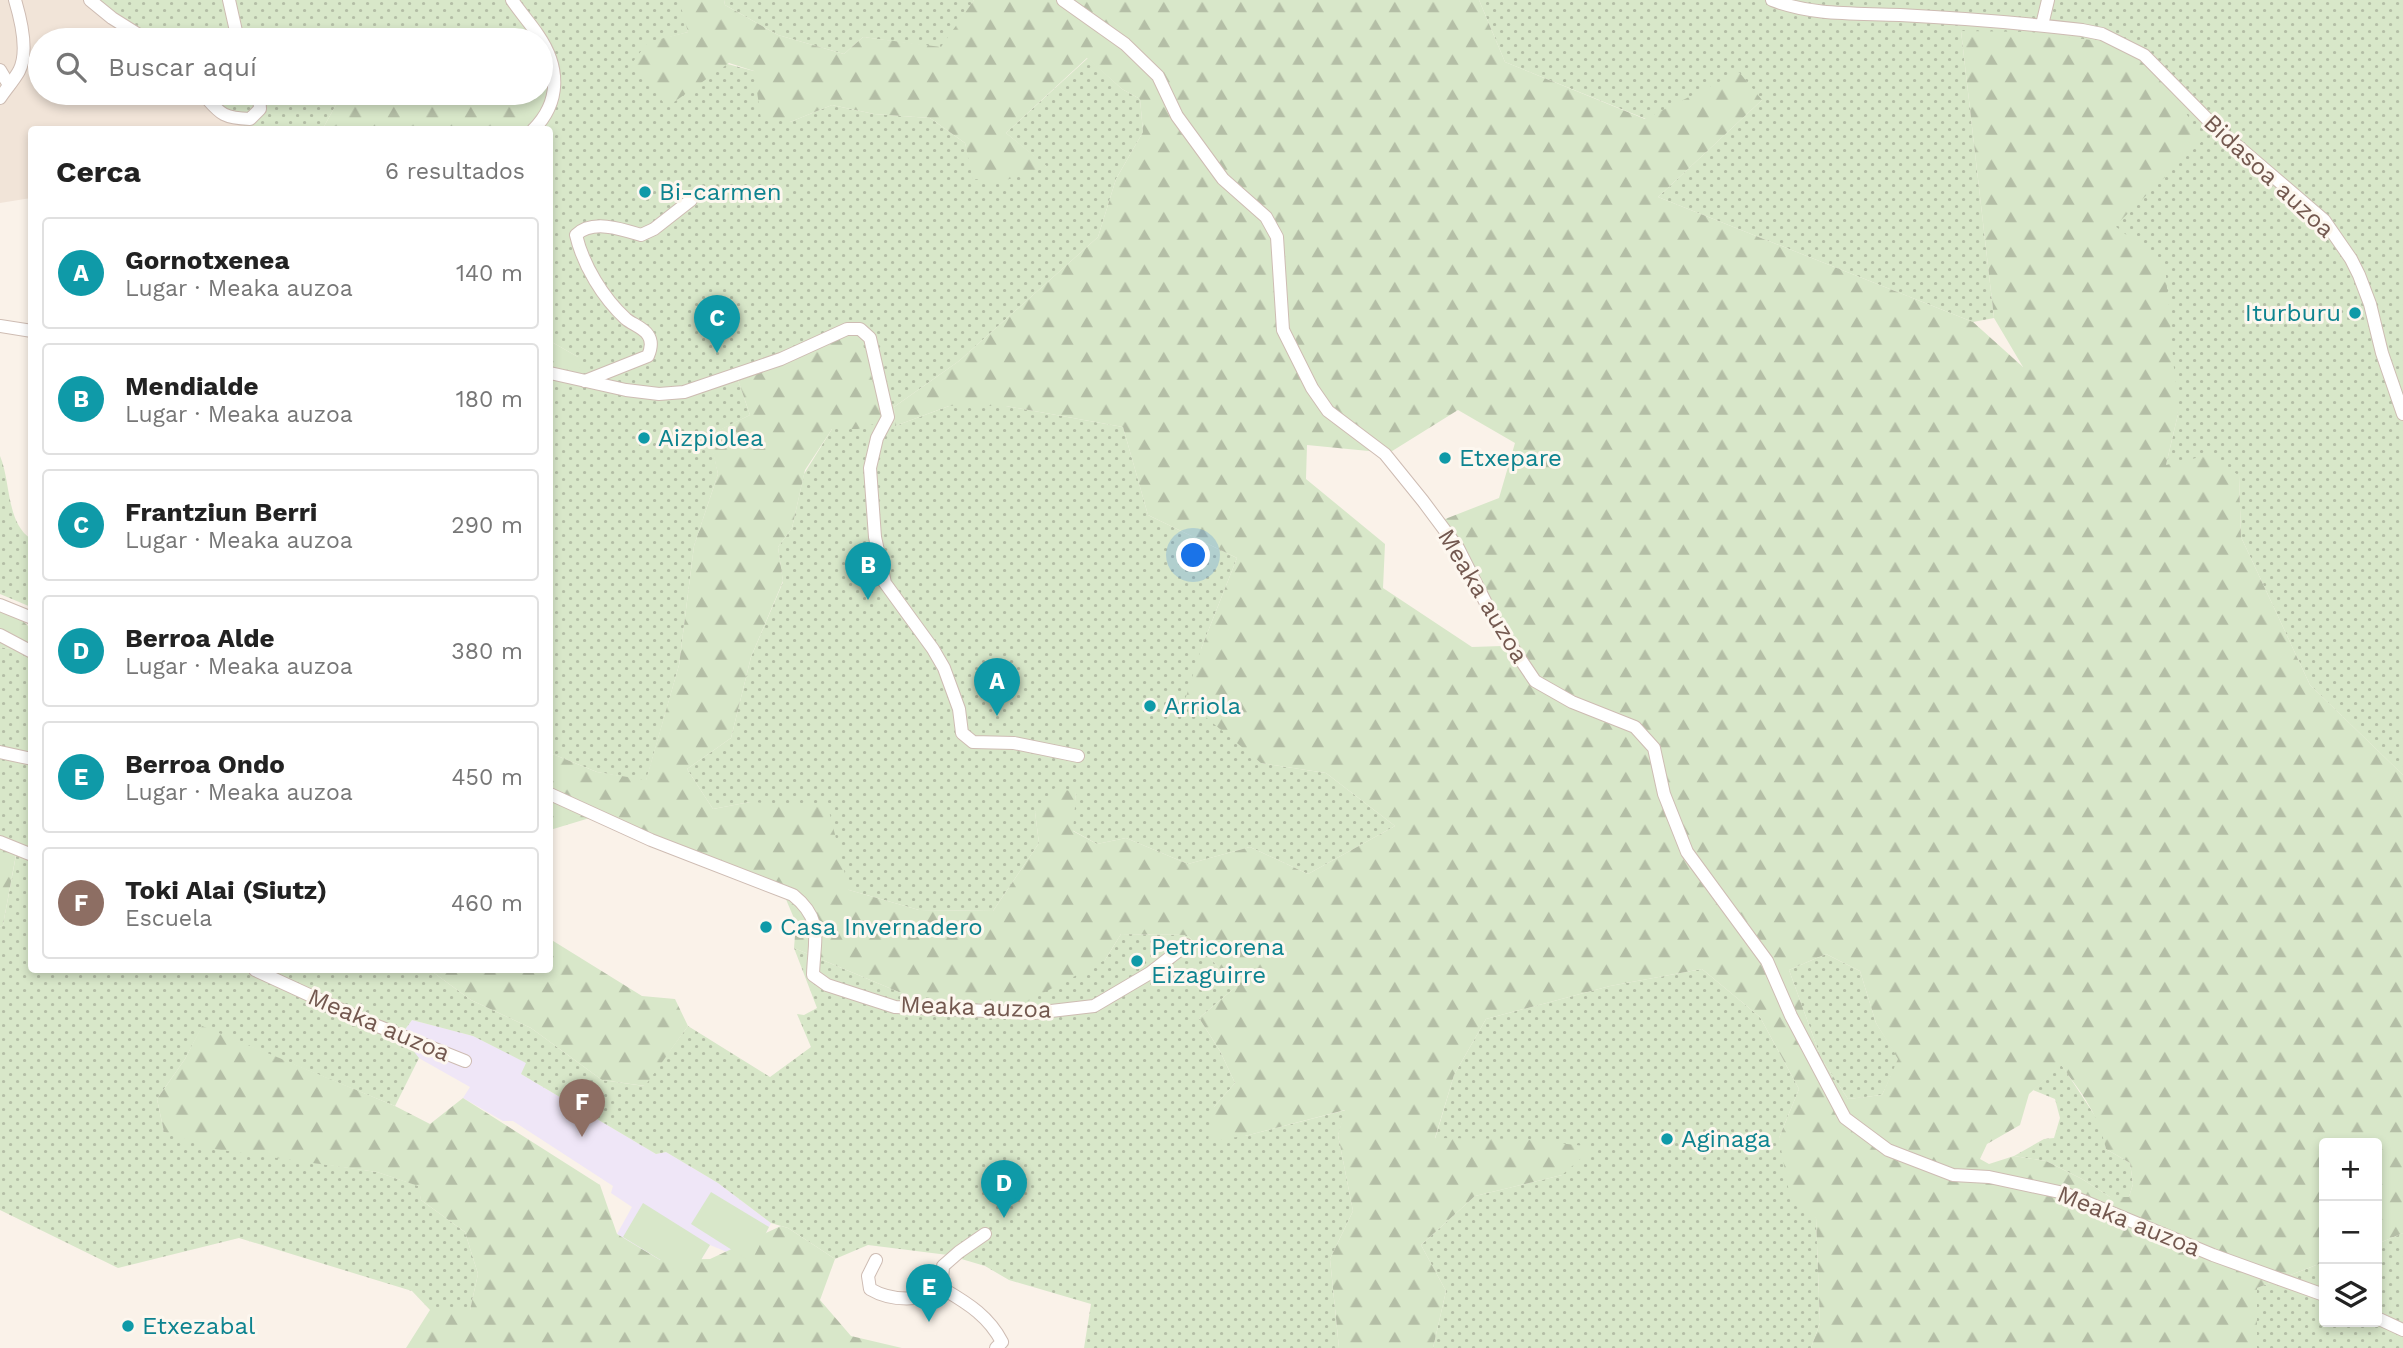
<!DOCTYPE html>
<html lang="es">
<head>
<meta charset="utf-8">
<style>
  body { margin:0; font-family:"Work Sans",sans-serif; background:#f6f6f6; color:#222 }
  .controls { position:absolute; right:21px; bottom:21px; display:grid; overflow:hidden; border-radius:7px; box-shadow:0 4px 10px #0003 }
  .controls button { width:63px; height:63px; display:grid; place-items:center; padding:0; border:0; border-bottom:2px solid #e0e0e0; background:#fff; color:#222; font:35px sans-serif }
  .you { position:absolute; left:1194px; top:556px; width:24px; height:24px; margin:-18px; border:5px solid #fff; border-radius:50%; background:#1a73e8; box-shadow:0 0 0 10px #1a73e833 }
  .badge { display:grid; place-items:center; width:46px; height:46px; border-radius:50%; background:#b45309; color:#fff; font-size:23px; font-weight:700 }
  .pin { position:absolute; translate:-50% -58px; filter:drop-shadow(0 2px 4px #0008) }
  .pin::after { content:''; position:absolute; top:37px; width:24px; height:21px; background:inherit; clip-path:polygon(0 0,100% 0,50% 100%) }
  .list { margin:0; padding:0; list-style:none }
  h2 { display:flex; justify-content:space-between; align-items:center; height:91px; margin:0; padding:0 28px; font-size:30px }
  h2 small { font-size:23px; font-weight:400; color:#767676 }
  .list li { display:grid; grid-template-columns:46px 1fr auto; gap:21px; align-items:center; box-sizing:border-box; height:112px; margin:0 14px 14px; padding:0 14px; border:2px solid #e0e0e0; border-radius:7px }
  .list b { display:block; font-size:26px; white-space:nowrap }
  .list p { margin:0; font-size:23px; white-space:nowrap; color:#767676 }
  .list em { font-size:23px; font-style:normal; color:#767676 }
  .icon { flex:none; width:38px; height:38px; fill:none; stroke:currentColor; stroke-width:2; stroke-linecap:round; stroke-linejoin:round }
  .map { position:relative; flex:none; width:2403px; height:1348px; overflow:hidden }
  .search { position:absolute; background:#fff; box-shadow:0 4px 10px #0003; left:28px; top:28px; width:525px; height:77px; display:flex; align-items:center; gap:18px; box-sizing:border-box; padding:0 24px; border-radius:38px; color:#767676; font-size:26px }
  .panel { position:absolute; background:#fff; box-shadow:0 4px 10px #0003; left:28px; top:126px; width:525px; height:847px; border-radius:7px }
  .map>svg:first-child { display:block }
  .residential { fill:#f1e4d8 }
  .education { fill:#efe6f7 }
  .grass { fill:url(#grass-dots) }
  .forest { fill:url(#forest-firs); fill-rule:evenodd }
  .pitch { fill:#d8e7c9 }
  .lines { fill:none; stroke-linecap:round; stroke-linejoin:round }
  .street-casing { stroke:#cebcb3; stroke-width:14 }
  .street { stroke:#fff; stroke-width:12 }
  .culture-dot { fill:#0f9aa8; stroke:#fdf7ef; stroke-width:2.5 }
  .labels { text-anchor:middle; stroke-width:6; stroke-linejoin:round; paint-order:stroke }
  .street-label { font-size:24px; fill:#73584f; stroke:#fdf7ef }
  .culture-label { font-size:24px; fill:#0d838f; stroke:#fdf7ef; text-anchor:start }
</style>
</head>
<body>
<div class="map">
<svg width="2403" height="1348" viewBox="0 0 2403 1348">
  <defs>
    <pattern id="grass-dots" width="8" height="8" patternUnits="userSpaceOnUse" patternTransform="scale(1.75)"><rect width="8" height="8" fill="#d8e7c9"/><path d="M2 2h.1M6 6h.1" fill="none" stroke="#b4bea6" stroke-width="1.8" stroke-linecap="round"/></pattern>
    <pattern id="forest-firs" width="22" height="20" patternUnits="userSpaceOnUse" patternTransform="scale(1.75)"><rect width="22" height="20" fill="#d8e7c9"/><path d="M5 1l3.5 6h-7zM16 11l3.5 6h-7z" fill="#b4bea6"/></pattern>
  </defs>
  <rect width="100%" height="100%" fill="#faf2e9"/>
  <polygon class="residential" points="0,0 92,0 147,40 40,40 40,93 200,93 221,114 250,129 32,130 31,198 0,203"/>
  <polygon class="education" points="412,1020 473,1036 527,1063 521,1074 656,1154 666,1152 718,1183 771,1223 751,1262 710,1245 690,1278 617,1234 632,1207 611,1193 613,1186 513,1121 503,1121 463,1098 470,1087 401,1048 401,1035"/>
  <g class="grass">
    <polygon points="92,0 681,0 688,32 648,43 754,71 790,122 832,105 874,114 930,118 965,143 974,179 1047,167 1006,133 1088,58 1122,89 1140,99 1143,132 1116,179 1098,237 959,361 894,407 895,426 949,406 1006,406 1123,427 1148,515 1237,558 1201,649 1261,763 1326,773 1395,826 1308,874 1250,847 1188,864 1126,838 1097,844 1072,830 1076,792 1035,812 1039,843 993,911 919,910 849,890 750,802 713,809 687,769 731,738 751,657 783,582 778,547 792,528 804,474 832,429 858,429 738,380 750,415 710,435 718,474 694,546 679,665 646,781 597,772 550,753 550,375 578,357 550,341 550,130 537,129 550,117 541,40 147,40"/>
    <polygon points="724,0 974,0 942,48 863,37 844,54 778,35 725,5"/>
    <polygon points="1479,0 2403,0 2403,775 2310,685 2241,537 2239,476 2166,465 2178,414 2115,226 1961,31 1994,318 1973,322 1658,197 1762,100 1646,119 1505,62"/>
    <polygon points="200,93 361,93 337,103 322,130 250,129 221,114"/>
    <path d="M0,456C11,482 6,522 31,539V607L0,594Z"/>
    <polygon points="0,647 31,653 32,970 430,970 471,1000 531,1028 602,1080 644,1086 688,1026 770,1077 811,1047 797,1014 804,1015 817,1008 794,948 906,995 1105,960 1121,934 1187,935 1237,986 1199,1018 1220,1051 1235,1083 1214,1107 1245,1136 1346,1110 1338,1135 1353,1211 1330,1259 1339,1348 1084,1348 1091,1304 1009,1280 985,1266 948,1255 868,1245 835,1259 788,1228 771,1223 718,1183 666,1152 656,1154 521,1074 526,1063 473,1036 412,1020 401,1035 419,1058 395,1106 202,1027 185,1059 157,1099 164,1132 310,1162 377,1172 419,1186 421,1200 465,1232 478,1274 470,1310 430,1310 412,1291 239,1238 118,1268 0,1210 0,927 3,925 17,850 0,842"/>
    <polygon points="1826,954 1860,971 1876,1023 1899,1059 1882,1095 1848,1099 1821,1058 1789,970"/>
    <polygon points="1702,969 1760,1017 1799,1089 1779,1138 1816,1218 1820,1323 1811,1348 1433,1348 1446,1291 1421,1245 1475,1196 1562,1175 1521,1139 1435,1139 1454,1075 1486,1019 1610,986"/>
    <polygon points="2061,1064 2101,1125 2106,1149 2130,1163 2133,1184 2129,1197 2110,1197 2082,1179 2046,1161 2014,1156 2044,1139 2054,1138 2060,1118 2055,1099 2033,1090"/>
    <polygon points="2403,1233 2403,1348 2257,1348 2257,1288 2324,1262 2324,1322 2377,1322 2377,1244"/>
  </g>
  <g class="forest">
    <path d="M679,0H724L725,5L778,35L844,54L863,37L941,47L974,0H1479L1505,62L1645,119L1739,72L1762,100L1658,197L1973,322L2023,367L1994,318L1961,31L2031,32L2144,47L2203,140L2115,226L2165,265L2178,414L2166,465L2213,454L2239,476L2241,537L2310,685L2403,775V1233L2377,1244V1143H2324V1262L2257,1288V1348H1811L1820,1323L1816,1218L1791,1203L1779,1138L1799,1089L1760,1017L1702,969L1610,986L1486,1019L1454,1075L1435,1138L1521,1139L1594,1147L1562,1175L1475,1196L1421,1245L1446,1291L1433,1348H1339L1330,1259L1353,1211L1338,1135L1345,1110L1245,1136L1208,1141L1214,1107L1235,1083L1220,1051L1199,1018L1237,986L1187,935L1121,934L1105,960L1015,1008L906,995L794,948L796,923L785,897L593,817L550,830V753L597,772L646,780L679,665L694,546L718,474L709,435L750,415L738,380L837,339L860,333L883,421L858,429H832L805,470L792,528L778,547L783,581L751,657L731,738L687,769L713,809L750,802L828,807L849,890L919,910L993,911L1039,843L1035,812L1055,788L1076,792L1073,831L1097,844L1126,838L1188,864L1250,847L1308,874L1395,826L1326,773L1261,763L1185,700L1201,649L1237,558L1148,515L1123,427L1006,406H949L895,426L894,407L959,361L1098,237L1116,179L1143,132L1140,99L1122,89L1087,58L1006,133L1048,167L1003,181L973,179L965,143L930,118L874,114L832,105L790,122L761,119L754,71L729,63L667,107L632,63L648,42L688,32ZM1458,410L1515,443L1499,498L1440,521L1502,646L1472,647L1383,588L1385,544L1306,479L1307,445L1389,453ZM1826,954L1860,971L1876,1023L1898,1059L1882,1095L1848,1099L1821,1058L1789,970ZM2061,1065C2082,1094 2098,1113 2106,1149L2130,1163L2133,1184L2129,1197H2110L2082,1179L2046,1161L2014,1156L1989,1164L1980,1159L1987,1144L2020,1125L2029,1094Z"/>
    <path d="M541,48C555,87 557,100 524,129L322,130L337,103L361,93H541Z"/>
    <polygon points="550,341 578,357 581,374 550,367"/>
    <polygon points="0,605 15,613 31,629 31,653 0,647"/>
    <polygon points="0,842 17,849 3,925 0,927"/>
    <polygon points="550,939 642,996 675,999 688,1026 645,1086 602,1080 531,1028 471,1000 430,970 550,970"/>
    <polygon points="202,1026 395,1106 430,1124 463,1098 600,1185 617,1234 660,1260 710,1259 781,1226 788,1228 835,1259 820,1300 851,1336 902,1348 406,1348 430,1310 470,1310 478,1274 465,1232 421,1200 418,1186 377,1172 214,1149 164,1132 157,1099 185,1059"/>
  </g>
  <g class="pitch">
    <polygon points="711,1192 769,1227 751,1262 691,1224"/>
    <polygon points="643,1203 710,1245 690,1278 623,1237"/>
  </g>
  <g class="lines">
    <g class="street-casing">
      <g id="street">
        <polyline points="90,0 112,18 147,40"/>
        <polyline points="229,0 238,40"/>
        <path d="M512,0C520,12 530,23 538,35C560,67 561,102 533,130"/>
        <polyline points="1063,0 1125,44 1158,76 1177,116 1223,179 1266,217 1277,237 1283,330 1312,388 1328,411 1385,454 1423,501 1458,548 1496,623 1535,681 1572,702 1635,727 1654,748 1664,794 1687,852 1767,961 1791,1016 1845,1118 1888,1150 1953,1175 1989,1177 2064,1193 2213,1255 2324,1295"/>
        <path d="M1772,0C1813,16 1856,13 1900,15C1960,18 2022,23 2082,30L2102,34L2144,55L2213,125L2324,220L2351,259L2359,275L2370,304L2382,353L2403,414"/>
        <polyline points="2042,25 2048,0"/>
        <polyline points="0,70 9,85"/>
        <path d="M202,93C220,113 221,118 250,119L260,109L259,93"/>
        <path d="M0,98C6,89 14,80 19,71C29,52 21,20 15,0"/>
        <polyline points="0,326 32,331"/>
        <polyline points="550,373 626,390 659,394 684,392 781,359 847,329 860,329 870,338 888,417 877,438 870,468 875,537 885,583 933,649 944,668 959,709 962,733 973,742 1014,743 1078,756"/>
        <path d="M585,381L648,356C651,349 653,342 648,335C644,328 632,324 626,319C603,298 583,265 576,235C592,219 622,229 641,235L654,229L691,200"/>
        <polyline points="0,605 32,618"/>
        <polyline points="0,635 32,652"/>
        <polyline points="0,752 32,759"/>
        <path d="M550,794L651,840L793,895C824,920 814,939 813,975L827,985L895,1007L1034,1013L1094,1006L1150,973L1186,945"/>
        <polyline points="0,842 32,855"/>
        <polyline points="255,970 370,1023 465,1061"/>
        <path d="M985,1234L959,1252L943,1266L942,1281L945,1290C969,1304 989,1317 1002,1342L996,1348"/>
        <path d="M876,1260L868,1276L870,1289C892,1302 921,1301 945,1290"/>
        <polyline points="2377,1318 2403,1330"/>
      </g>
    </g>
    <use href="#street" class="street"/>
  </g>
  <g class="culture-dot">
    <circle cx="645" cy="192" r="7"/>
    <circle cx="2355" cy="313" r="7"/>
    <circle cx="644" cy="438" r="7"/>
    <circle cx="1445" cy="458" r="7"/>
    <circle cx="1150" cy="706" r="7"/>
    <circle cx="766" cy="927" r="7"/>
    <circle cx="1137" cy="961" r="7"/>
    <circle cx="1667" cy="1139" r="7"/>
    <circle cx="128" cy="1326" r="7"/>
  </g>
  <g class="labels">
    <g class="street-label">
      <text transform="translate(2269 176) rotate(43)" y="8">Bidasoa auzoa</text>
      <text transform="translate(1483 596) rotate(59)" y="8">Meaka auzoa</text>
      <text transform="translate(976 1007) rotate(2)" y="8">Meaka auzoa</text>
      <text transform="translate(379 1025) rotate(23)" y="8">Meaka auzoa</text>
      <text transform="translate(2129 1221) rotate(22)" y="8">Meaka auzoa</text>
    </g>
    <g class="culture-label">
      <text x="659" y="200">Bi-carmen</text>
      <text x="2341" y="321" text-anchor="end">Iturburu</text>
      <text x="658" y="446">Aizpiolea</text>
      <text x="1459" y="466">Etxepare</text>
      <text x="1164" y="714">Arriola</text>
      <text x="780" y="935">Casa Invernadero</text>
      <text x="1151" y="955">Petricorena<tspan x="1151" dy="28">Eizaguirre</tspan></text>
      <text x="1681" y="1147">Aginaga</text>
      <text x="142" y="1334">Etxezabal</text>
    </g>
  </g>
</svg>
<div class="controls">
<button>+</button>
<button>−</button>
<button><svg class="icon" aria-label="layers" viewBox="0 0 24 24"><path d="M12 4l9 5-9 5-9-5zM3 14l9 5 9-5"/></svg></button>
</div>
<div class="you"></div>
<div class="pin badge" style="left:997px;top:716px;background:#0f9aa8">A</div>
<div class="pin badge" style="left:868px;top:600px;background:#0f9aa8">B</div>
<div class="pin badge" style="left:717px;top:353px;background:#0f9aa8">C</div>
<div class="pin badge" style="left:1004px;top:1218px;background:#0f9aa8">D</div>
<div class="pin badge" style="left:929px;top:1322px;background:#0f9aa8">E</div>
<div class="pin badge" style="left:582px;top:1137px;background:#8d6e63">F</div>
<div class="search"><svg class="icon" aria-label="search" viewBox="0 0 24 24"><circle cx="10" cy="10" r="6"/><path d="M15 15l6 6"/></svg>Buscar aquí</div>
<section class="panel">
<h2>Cerca<small>6 resultados</small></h2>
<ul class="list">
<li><span class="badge" style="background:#0f9aa8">A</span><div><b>Gornotxenea</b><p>Lugar · Meaka auzoa</p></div><em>140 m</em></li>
<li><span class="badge" style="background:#0f9aa8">B</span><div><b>Mendialde</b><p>Lugar · Meaka auzoa</p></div><em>180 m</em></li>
<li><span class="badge" style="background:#0f9aa8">C</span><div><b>Frantziun Berri</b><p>Lugar · Meaka auzoa</p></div><em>290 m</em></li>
<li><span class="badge" style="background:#0f9aa8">D</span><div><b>Berroa Alde</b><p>Lugar · Meaka auzoa</p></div><em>380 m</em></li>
<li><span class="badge" style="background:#0f9aa8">E</span><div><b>Berroa Ondo</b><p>Lugar · Meaka auzoa</p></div><em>450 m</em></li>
<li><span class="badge" style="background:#8d6e63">F</span><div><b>Toki Alai (Siutz)</b><p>Escuela</p></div><em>460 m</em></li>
</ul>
</section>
</div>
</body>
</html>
